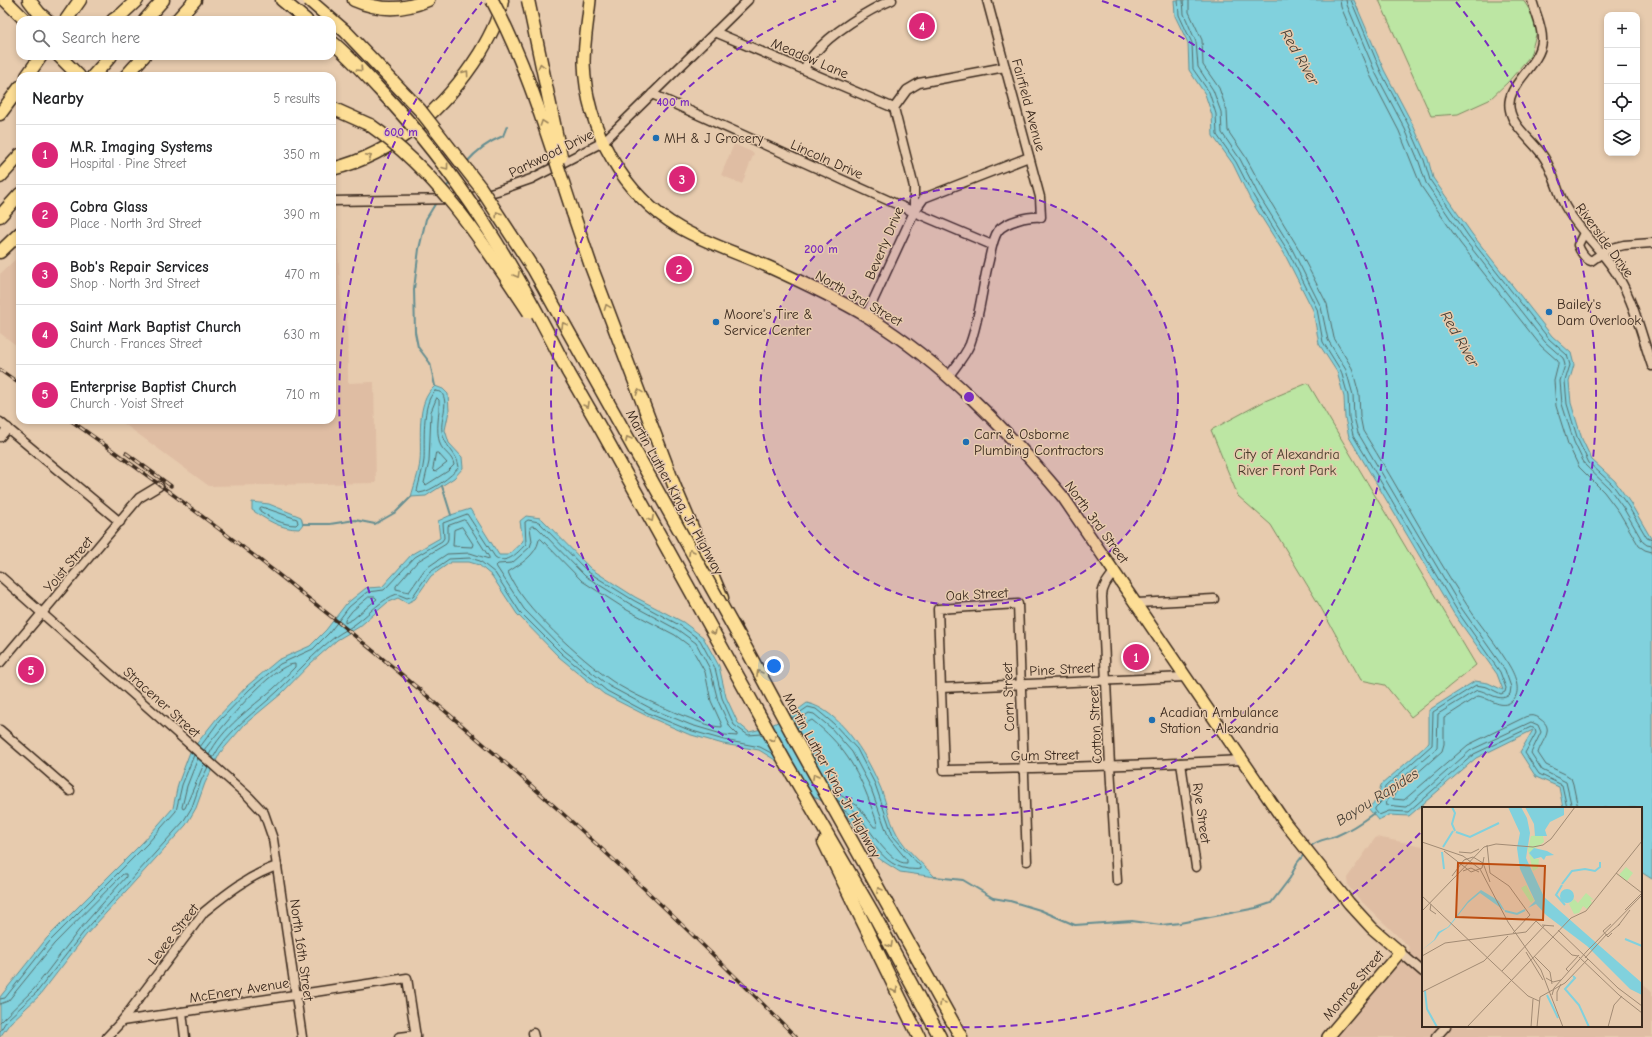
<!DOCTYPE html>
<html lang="en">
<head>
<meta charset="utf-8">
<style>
  body { margin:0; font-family:"Comic Neue",sans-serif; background:#f6f6f6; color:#202124 }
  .controls { position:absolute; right:12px; top:12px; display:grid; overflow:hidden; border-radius:8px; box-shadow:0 2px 6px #0003 }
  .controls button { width:36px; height:36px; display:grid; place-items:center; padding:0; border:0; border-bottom:1px solid #e0e0e0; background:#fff; color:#202124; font:20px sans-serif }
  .you { position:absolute; left:774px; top:666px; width:14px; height:14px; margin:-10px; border:3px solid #fff; border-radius:50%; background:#1a73e8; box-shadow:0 0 0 6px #1a73e833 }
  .badge { display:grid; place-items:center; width:26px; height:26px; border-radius:50%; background:#db2777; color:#fff; font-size:13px; font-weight:700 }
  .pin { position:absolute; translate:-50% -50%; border:2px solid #fff; box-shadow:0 1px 4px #0006 }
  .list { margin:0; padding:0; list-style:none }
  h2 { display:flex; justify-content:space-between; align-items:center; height:52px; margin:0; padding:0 16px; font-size:17px }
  h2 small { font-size:13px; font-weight:400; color:#757577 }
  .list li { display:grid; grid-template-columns:26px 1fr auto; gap:12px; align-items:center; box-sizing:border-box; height:60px; padding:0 16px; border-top:1px solid #e0e0e0 }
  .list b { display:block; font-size:15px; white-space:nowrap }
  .list p { margin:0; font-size:13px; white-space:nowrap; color:#757577 }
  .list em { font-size:13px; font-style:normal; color:#757577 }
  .icon { flex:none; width:22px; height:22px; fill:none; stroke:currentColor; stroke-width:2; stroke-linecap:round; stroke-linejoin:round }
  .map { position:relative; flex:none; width:1652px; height:1037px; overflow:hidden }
  .search { position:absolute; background:#fff; box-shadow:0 2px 6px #0003; left:16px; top:16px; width:320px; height:44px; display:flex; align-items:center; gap:10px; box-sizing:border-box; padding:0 14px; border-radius:12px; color:#757577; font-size:15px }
  .panel { position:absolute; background:#fff; box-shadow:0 2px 6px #0003; left:16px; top:72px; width:320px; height:352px; border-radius:12px }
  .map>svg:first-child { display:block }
  .built { fill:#dfbda3 }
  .green { fill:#bce6a3; stroke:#7c8860 }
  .water { fill:#81d1dd; stroke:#658e91 }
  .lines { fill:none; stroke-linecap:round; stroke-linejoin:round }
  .shore { stroke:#576d6a; stroke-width:1 }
  .stream { stroke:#658e91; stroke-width:2 }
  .minor-casing { stroke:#3b2a1e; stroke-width:11 }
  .major-casing { stroke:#3b2a1e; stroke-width:14 }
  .highway-casing { stroke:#3b2a1e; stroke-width:15 }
  .minor { stroke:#e7cbae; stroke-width:8 }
  .major { stroke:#fdde96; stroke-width:11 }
  .highway { stroke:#fdde96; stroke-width:12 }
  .rail-casing { stroke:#3b2a1e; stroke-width:3.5 }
  .rail { stroke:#e7cbae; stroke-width:2; stroke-dasharray:6; stroke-linecap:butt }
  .highway-bridge-casing { stroke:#3b2a1e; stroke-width:15; stroke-linecap:butt }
  .highway-bridge { stroke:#fdde96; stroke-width:12 }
  .oneway { stroke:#9c845a }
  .ring { fill:none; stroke:#7b2cbf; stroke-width:2; stroke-dasharray:7 5 }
  .poi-dot { fill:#1f6fb2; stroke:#e7cbae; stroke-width:1.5 }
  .labels { text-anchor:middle; stroke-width:3; stroke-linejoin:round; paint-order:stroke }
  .street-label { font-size:14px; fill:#3b2a1e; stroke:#e7cbae }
  .poi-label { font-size:14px; fill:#3b2a1e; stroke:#e7cbae; text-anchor:start }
  .park-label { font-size:14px; fill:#483d2b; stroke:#e7cbae }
  .water-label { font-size:15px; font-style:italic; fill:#423b31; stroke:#e7cbae }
  .inset-river { fill:none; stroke:#81d1dd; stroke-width:2 }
  .inset-road { fill:none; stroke:#a28b74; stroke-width:1 }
  .view { fill:#bd4d10; fill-opacity:0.15; stroke:#bd4d10; stroke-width:2 }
  .inset-edge { fill:none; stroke:#3b2a1e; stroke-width:2 }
  .centre { fill:#7b2cbf; stroke:#e7cbae; stroke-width:2 }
  .ring-label { font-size:12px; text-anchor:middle; font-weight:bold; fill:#7b2cbf; stroke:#e7cbae; stroke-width:3; stroke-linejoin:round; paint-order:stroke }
</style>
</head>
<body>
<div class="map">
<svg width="1652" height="1037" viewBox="0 0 1652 1037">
  <rect width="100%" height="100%" fill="#e7cbae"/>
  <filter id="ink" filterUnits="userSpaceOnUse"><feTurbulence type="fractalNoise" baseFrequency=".025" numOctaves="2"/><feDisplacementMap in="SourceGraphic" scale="8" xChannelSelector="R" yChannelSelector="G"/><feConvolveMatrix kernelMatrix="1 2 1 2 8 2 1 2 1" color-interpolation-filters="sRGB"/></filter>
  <g filter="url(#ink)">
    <g class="built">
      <polygon points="734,144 754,153 742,184 721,175"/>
      <polygon points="332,228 337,228 341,310 347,310 348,383 374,382 376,483 209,486 119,420 332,420"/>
      <polygon points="20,255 20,348 0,333 0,274"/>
      <polygon points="1376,837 1423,846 1423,1026 1641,1026 1641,983 1652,992 1652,1037 1335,1037 1410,948 1359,899 1348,886 1347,878"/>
    </g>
    <g class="green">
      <polygon points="1379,0 1523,0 1531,12 1537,31 1530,56 1508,82 1489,100 1458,114 1431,116"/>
      <polygon points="1308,383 1476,665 1411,717 1385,685 1361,680 1321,608 1271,525 1238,496 1211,430 1265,401"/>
    </g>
    <g class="water">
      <polygon points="1174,0 1354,0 1384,70 1413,125 1428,159 1433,178 1472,234 1552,336 1571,353 1574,365 1569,382 1571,403 1582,439 1592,460 1615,481 1631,504 1652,540 1652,879 1641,872 1641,808 1563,808 1559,787 1536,777 1520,752 1533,730 1476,758 1409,816 1389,815 1378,820 1368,808 1377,800 1381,785 1429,743 1429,710 1475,681 1488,683 1503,690 1497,674 1454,614 1349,437 1345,418 1344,397 1337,372 1319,344 1313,310 1284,253 1250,199 1233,164 1213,136 1212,115 1205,94 1189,70 1188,43 1175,16"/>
      <path d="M435,386L443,389L448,394L449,411L445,430L449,443L462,457L463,468L454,478L426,496L411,497C414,485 419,473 420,461C422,437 415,403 435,386Z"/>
      <path d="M252,502L269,504L301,517L303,524L299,529C280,529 267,520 252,510Z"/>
      <path d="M470,509L499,555H508L523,541L520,521L526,516L541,518L591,569L635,597L683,622L703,637L719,666L726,697L738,723L749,732C771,728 790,716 807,703C839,710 866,754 878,782C886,798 888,818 897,834C905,849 923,864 935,877L900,872L878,858L848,817L815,797L801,781L780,763L759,750L723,744L688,734L649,717L604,694L559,657L517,614L492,576L479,565L469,562H451L431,576L415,599L407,603L398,598L388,602L359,627L337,640L311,663L281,694L245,724L220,753L205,783L196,808L186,825L86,935L40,995L10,1023L0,1037V997L47,938L144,841L173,808L178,784L190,752L217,718L247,686L278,660L310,646L326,630L346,604L366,588L382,587L412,554L440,538L438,521L451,515Z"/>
    </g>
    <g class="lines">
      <g class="shore">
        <polyline points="1178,0 1179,15 1192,43 1193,69 1209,92 1216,114 1217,135 1236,162 1254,197 1288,251 1317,309 1323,342 1341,371 1348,396 1349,418 1353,435 1458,612 1500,672 1506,688 1505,692 1501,694 1487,687 1476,685 1433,712 1432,745 1385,787 1381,802 1375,808 1375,810 1379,815 1389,811 1408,812 1474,754 1531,727 1535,729 1536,733 1525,753 1539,774 1562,785 1567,808"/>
        <path d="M1183,0L1184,14L1196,42L1198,67L1213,90L1221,112L1222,133L1240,159L1258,194L1292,249L1321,307L1328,340L1346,370L1353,395L1354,417L1358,433L1462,609L1505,670L1511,687L1510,694C1500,704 1488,691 1477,690L1438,714L1437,748L1390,789L1386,805L1406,807L1471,750L1531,722L1538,725L1541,732L1531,753L1542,770L1566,782L1572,808"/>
        <path d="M1189,0V12L1202,40L1203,65L1219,88L1227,111L1228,131L1245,156L1264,191L1297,246L1327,304L1334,338L1352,368L1359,394L1360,416L1363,431C1399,488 1430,548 1467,605C1480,626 1498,645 1510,667C1515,676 1521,690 1514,699C1503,712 1490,698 1478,696L1444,718V744L1442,751L1395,793L1393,799L1404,800L1468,745L1525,717C1530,715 1536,715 1540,719C1556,729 1541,741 1538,753L1546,765L1565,774L1571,778L1573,784L1578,808"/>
        <polyline points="1340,0 1341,7 1371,77 1399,131 1421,186 1460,243 1541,346 1558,361 1558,365 1554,381 1556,406 1568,444 1579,467 1604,492 1619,512 1639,546 1645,550 1652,552"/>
        <polyline points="1346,0 1347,5 1376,74 1405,129 1419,162 1426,183 1465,240 1545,342 1563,358 1565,365 1560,381 1562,404 1574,442 1585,465 1609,488 1624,509 1643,542 1647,545 1652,546"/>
        <polyline points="1351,0 1381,72 1409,126 1424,160 1430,180 1469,237 1549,339 1567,355 1570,365 1565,381 1567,404 1578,440 1589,463 1612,484 1628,506 1647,538 1652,540"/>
        <path d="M435,391L441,392C450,403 440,419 442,431C444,447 457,452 459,467C452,476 431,492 419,493L417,491C419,481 423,470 424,460C425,443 421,403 435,391Z"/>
        <path d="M437,398L439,400C440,416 435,428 440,444C443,452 453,456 454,465L448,471L426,485L424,483L429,462L431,412Z"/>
        <polygon points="436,453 438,453 447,463 435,472 433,470"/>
        <path d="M262,507L297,519L298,523L296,525C282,525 271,518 260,511V508Z"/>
        <polygon points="464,520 466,521 489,557 489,559 470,553 447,554 425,569 409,592 396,589 396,586 418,561 446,544 448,539 448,526"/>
        <polygon points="532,526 537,527 585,576 630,604 678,630 696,643 710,669 718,701 730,727 737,734 737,736 725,735 691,725 652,709 609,686 565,651 524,609 496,566 498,564 512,563 530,547 532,541 530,528"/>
        <polygon points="462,527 473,544 472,547 453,546 454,530"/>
        <path d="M541,539L582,581L627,610L675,635L691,647L705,672L711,701L722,725V727C709,727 693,719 681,715C658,705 633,695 612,681C582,660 521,606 508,572C520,564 536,556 539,540Z"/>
        <polygon points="369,597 375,597 377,599 353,619 345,623 345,620 352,611"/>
        <path d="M792,718L808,707L816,709L834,724L857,749L875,784L893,836L921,867V869C917,870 913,869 908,869C875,864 868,824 842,809"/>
        <path d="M794,723L809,713L814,714L831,728L852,752L870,786L889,838L907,860V863C890,865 866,824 856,812C851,807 843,804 837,800"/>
        <path d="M797,728L812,720C842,744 857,767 870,803C872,810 877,819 877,827H874L858,806L832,790"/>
        <path d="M200,747L220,720L250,689L280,664L313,649L329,633L349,607L367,592L384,590L415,557L442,541L444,538L443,523L467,514L495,557C507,566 519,551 526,544L525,522L528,520L539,522L588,572L633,600L681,626L700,640L715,668L722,698L734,725L748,735L762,734"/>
        <path d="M204,750C218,732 273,663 295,664V667C288,674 281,682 273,689C251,708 222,728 209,755"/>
        <polyline points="198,758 187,786 182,807 183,809 185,808 204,764"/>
        <path d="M213,758C227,730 256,712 278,691C297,673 314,653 335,637C343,631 351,628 358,622C371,612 382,599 397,594L407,598L413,596L429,573L449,559L470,558L480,561L495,573L520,612L562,654L607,691L650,714L689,730L724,740L760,747L773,754"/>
        <polyline points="0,999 5,998 50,941 147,844 176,811 182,785 194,755"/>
        <polyline points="0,1004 8,1001 54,944 123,874 126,874 126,877 79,930 34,989 0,1022"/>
        <polyline points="0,1031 7,1020 37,992 83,933 183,822 192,807 201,781 208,767"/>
      </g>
      <g class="stream">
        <path d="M466,163C477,150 488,142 503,136L507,126"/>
        <polyline points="445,189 451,181"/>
        <polyline points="435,386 430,363 418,347 415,332 414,289 419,249 426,219 437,201"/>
        <polyline points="442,486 451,515"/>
        <polyline points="303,524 330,524 355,520 375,524 396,512 411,497"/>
        <path d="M1310,847C1318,839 1326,840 1336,836C1350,830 1362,822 1374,813"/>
        <polyline points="935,877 963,880 993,898 1010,901 1040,910 1075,925 1132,921 1161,925 1180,923 1256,908 1271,903 1290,878 1297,863 1305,853"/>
      </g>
      <g class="minor-casing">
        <g id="minor">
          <path d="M1532,0C1535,13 1543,27 1542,41C1540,67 1504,85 1510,110C1513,128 1536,143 1545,159C1554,174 1557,191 1565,206C1580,233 1605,252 1619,278C1635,305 1642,337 1652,366"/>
          <polyline points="715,32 894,108"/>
          <path d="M804,69C807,64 810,58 814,54C831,33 868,10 892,0"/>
          <polyline points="652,94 914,212 992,245"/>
          <polyline points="894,108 907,90 919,83 1005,67"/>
          <polyline points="332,201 458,199 479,196 497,191 531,179 603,142 748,0"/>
          <polyline points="914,212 924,198 1029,157"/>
          <path d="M1584,233L1578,245C1580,251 1585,259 1591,261L1608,249L1624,245L1652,243"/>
          <polyline points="866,316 914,212 914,187 894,108"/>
          <path d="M948,377C956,366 965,356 970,344C980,317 982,287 989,260C991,251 993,238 998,231C1006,221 1029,216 1041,217L1040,197L987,0"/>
          <polyline points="0,422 120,522"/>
          <polyline points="0,437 8,428"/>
          <path d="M1115,571C1109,579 1102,586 1102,597L1110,766L1117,881"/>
          <polyline points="0,576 249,797 264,813 273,839 302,1037"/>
          <polyline points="1137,603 1214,599"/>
          <polyline points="0,663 139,498 159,486"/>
          <polyline points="941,688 1185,677"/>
          <polyline points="0,730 70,791"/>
          <polyline points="1181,763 1196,867"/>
          <path d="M1027,861C1024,776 1021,690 1018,604L938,609L944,770C1043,768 1143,765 1242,760"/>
          <polyline points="1400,952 1423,972"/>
          <polyline points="182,1012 185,1037"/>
          <polyline points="122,1021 407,978 416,1037"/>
          <polyline points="533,1033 534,1037"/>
          <path d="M107,1037L122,1021L204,912C226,894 250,875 277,866"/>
          <polyline points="399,1037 416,1035"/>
          <polyline points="1436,1037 1446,1026"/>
        </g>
      </g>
      <g class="major-casing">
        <path id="major" d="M590,0C588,21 584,42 584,63C586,129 623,195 680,228C708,244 740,254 769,267C802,282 836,298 868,317C944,364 1006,429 1063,497L1286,824L1349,903L1372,928L1400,952L1328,1037"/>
      </g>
      <g class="highway-casing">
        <g id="highway">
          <polyline points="5,0 25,20"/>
          <polyline points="29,0 39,13 47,20"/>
          <polyline points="282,0 306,20"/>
          <path d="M354,0C379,11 403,11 428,0"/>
          <polyline points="66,20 80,0"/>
          <polyline points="113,20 122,14 137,0"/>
          <polyline points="145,20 163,0"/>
          <polyline points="177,20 195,0"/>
          <polyline points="59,56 79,76"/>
          <polyline points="27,76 41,56"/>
          <polyline points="93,76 111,56"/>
          <polyline points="126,76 144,56"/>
          <polyline points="332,108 370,125"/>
          <polyline points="0,114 20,87"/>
          <path d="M332,169C395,154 446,107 480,53C489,38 500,18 502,0"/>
          <polyline points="0,177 20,155"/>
          <polyline points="573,213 591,266 674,485 722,598"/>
          <polyline points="0,216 20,194"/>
          <polyline points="0,252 20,233"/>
          <polyline points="568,372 602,431 787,765 873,913 940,1037"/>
          <polyline points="734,626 794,737 961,1037"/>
          <polyline points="824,842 919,1037"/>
        </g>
      </g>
      <use href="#minor" class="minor"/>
      <use href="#major" class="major"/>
      <use href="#highway" class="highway"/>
      <g class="rail-casing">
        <g id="rail">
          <polyline points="0,370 20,384"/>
          <path d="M70,420C139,469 207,519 274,571C372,648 468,729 561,812C642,884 719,960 796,1037"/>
          <polyline points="126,453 171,486"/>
        </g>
      </g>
      <use href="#rail" class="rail"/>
      <g class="highway-bridge-casing">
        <g id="highway-bridge">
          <polyline points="309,0 346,32 420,110 480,187 534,270 738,635"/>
          <path d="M492,0C528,67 549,141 573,213"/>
          <polyline points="528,0 561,157"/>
          <path d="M332,42C349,56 364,73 379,89C461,175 515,267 568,372"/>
          <path d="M370,125C439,173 484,244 529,312"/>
        </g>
      </g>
      <use href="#highway-bridge" class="highway-bridge"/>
    </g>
    <defs><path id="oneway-chevron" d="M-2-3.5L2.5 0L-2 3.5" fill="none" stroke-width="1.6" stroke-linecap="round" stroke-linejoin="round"/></defs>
    <g class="oneway">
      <use href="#oneway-chevron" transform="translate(541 66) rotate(-104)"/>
      <use href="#oneway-chevron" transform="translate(360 69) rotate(46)"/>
      <use href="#oneway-chevron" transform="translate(466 73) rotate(-54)"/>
      <use href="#oneway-chevron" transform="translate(543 123) rotate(-109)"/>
      <use href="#oneway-chevron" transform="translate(369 157) rotate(-27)"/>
      <use href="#oneway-chevron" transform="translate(446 167) rotate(53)"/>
      <use href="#oneway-chevron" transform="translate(498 214) rotate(-123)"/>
      <use href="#oneway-chevron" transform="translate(517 275) rotate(60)"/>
      <use href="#oneway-chevron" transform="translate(607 307) rotate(-111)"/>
      <use href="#oneway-chevron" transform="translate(564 325) rotate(-119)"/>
      <use href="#oneway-chevron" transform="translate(639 392) rotate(-111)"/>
      <use href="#oneway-chevron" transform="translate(587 405) rotate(60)"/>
      <use href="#oneway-chevron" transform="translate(628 439) rotate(-119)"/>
      <use href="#oneway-chevron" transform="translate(651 519) rotate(61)"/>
      <use href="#oneway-chevron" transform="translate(691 552) rotate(-119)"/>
      <use href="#oneway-chevron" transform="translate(714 632) rotate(61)"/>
      <use href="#oneway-chevron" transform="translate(759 673) rotate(-119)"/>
      <use href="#oneway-chevron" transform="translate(773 739) rotate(61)"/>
      <use href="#oneway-chevron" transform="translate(815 776) rotate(-119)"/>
      <use href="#oneway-chevron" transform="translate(879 890) rotate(-120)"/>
      <use href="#oneway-chevron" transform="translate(890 945) rotate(61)"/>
      <use href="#oneway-chevron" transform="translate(895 990) rotate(64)"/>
      <use href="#oneway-chevron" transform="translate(942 1003) rotate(-120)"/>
    </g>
  </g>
  <circle cx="969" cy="397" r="209" fill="#7b2cbf" fill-opacity=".12"/>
  <g class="ring">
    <circle cx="969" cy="397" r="209"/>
    <path d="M1102 1A418 418 0 1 1 836 1"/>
    <path d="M1420 833A627 627 0 0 1 482 2M1456 2A627 627 0 0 1 1446 804"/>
  </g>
  <g class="poi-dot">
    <circle cx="656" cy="138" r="4"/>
    <circle cx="1549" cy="312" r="4"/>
    <circle cx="716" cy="322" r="4"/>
    <circle cx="966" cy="442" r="4"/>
    <circle cx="1152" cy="720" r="4"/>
  </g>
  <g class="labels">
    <g class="street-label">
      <text transform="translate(810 58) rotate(23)" y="5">Meadow Lane</text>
      <text transform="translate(1029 105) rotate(75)" y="5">Fairfield Avenue</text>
      <text transform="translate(551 153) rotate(-26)" y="5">Parkwood Drive</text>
      <text transform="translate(827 159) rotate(24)" y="5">Lincoln Drive</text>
      <text transform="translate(1605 240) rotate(54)" y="5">Riverside Drive</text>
      <text transform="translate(884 243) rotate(-67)" y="5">Beverly Drive</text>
      <text transform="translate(859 298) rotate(30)" y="5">North 3rd Street</text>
      <text transform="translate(675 492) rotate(61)" y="5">Martin Luther King, Jr Highway</text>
      <text transform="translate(1097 522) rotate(54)" y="5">North 3rd Street</text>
      <text transform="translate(68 564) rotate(-50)" y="5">Yoist Street</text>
      <text transform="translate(977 594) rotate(-3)" y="5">Oak Street</text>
      <text transform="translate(1062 669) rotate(-3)" y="5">Pine Street</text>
      <text transform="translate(1008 697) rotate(-92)" y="5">Corn Street</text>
      <text transform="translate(162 702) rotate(42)" y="5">Stracener Street</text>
      <text transform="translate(1095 725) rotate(-93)" y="5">Cotton Street</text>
      <text transform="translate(1045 755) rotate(-1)" y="5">Gum Street</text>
      <text transform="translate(832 775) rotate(61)" y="5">Martin Luther King, Jr Highway</text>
      <text transform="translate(1202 813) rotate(82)" y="5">Rye Street</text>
      <text transform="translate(173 934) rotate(-52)" y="5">Levee Street</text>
      <text transform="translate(302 950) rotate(82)" y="5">North 16th Street</text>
      <text transform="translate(1353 985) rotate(-50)" y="5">Monroe Street</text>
      <text transform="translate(239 990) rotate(-9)" y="5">McEnery Avenue</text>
    </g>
    <g class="poi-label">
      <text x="664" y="143">MH &amp; J Grocery</text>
      <text x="1557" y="309">Bailey's<tspan x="1557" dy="16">Dam Overlook</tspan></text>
      <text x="724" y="319">Moore's Tire &amp;<tspan x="724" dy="16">Service Center</tspan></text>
      <text x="974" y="439">Carr &amp; Osborne<tspan x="974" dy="16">Plumbing Contractors</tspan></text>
      <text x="1160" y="717">Acadian Ambulance<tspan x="1160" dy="16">Station - Alexandria</tspan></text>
    </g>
    <g class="park-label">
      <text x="1287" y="459">City of Alexandria<tspan x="1287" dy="16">River Front Park</tspan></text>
    </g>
    <g class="water-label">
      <text transform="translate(1300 57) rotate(60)" y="5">Red River</text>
      <text transform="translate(1460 339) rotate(60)" y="5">Red River</text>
      <text transform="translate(1377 797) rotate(-32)" y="5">Bayou Rapides</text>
    </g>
  </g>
  <g transform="translate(1422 807)">
    <rect width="220" height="220" fill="#e7cbae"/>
    <path d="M118,28L121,29L122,35L107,46L112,52H117L116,61L111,64L106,43L109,29ZM204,60L211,66L205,74L197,68ZM104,78L112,93L109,96L99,81ZM164,86L172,93L168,92L170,96L165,102L161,99L157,106L152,107L147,97L152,92L156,96Z" fill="#bce6a3"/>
    <path d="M86,0H99L105,11L108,26L104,51L122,90L220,176V188L208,182L165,139L124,108L114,97L106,101L113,94L98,62L95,41L98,26ZM103,0H142V8L128,15L123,23L125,29H113L112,17ZM112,41L125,44L132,48L124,49L122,53L119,50L112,52L107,46ZM138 89a7 7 0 1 1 14 0a7 7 0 1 1-14 0ZM59,83L77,94L83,104L58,86L46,96L27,120L18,126L13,133L0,143L12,133L16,125L26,120L46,94Z" fill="#81d1dd"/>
    <path class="inset-river" d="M30,0L33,6L30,17L33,24M34,25L48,30L77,16M21,40L31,24M20,45L22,62M140,77L150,64L163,62L173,64L178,60V55M140,78L134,88L143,98M83,104L95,107L103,103M203,132L220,139M151,169L153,171L143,182L157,198L167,220M3,184L5,202L15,220M125,188L136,211"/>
    <path class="inset-road" d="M0,35L41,49L58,62L86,115L119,163L141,220M65,38L68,66L87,79L108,108L91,126M22,44L49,65L60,61L62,50M37,45L49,46L57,42M41,64L49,61L57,65M194,66L220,86L203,103M30,69L42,53L51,50L61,56L68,75M0,89L106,189L117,194M9,97L8,103L14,107M0,104L62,40L74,37L111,40L121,38L129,32L153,0M189,117L181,124L186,130L190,126M120,118L132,119M196,119L208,103M136,123L196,181L220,199M185,128L198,117M104,145L121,173M0,149L23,136L104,125L114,114L150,148L156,149M112,149L128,165M157,150L197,188L220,206M163,151L185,127M80,164L123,118M128,165L130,177M147,165L144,162L157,148M124,171L131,175L139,173M0,185L62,154L86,129M130,188L132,181L165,144L220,88M135,194V185L139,177M45,220L149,111L164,104L220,34M109,220L111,192M115,220L118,190L143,176L166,152M186,220L192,198L200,189"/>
    <path class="view" d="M36,56L123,59L121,113L34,110Z"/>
    <rect width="220" height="220" class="inset-edge"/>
  </g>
  <circle cx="969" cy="397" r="6" class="centre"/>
  <g class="ring-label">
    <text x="673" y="106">400 m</text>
    <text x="401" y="136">600 m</text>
    <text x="821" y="253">200 m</text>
  </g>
</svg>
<div class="controls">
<button>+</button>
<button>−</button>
<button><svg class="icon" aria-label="locate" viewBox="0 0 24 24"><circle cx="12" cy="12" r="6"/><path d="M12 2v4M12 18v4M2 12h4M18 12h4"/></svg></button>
<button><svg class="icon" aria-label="layers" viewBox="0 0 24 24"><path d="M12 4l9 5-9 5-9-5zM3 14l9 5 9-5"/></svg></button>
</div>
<div class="you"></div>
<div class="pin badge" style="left:1136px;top:657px">1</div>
<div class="pin badge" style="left:679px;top:269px">2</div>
<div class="pin badge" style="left:682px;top:179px">3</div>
<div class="pin badge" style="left:922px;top:26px">4</div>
<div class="pin badge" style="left:31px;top:670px">5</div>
<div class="search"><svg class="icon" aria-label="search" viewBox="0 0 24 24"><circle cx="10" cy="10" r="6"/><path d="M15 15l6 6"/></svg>Search here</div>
<section class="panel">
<h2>Nearby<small>5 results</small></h2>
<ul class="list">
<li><span class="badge">1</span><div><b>M.R. Imaging Systems</b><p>Hospital · Pine Street</p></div><em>350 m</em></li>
<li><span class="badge">2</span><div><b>Cobra Glass</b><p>Place · North 3rd Street</p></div><em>390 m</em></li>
<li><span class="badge">3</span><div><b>Bob's Repair Services</b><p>Shop · North 3rd Street</p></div><em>470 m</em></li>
<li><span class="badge">4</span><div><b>Saint Mark Baptist Church</b><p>Church · Frances Street</p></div><em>630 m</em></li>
<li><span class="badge">5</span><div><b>Enterprise Baptist Church</b><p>Church · Yoist Street</p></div><em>710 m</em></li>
</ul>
</section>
</div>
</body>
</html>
